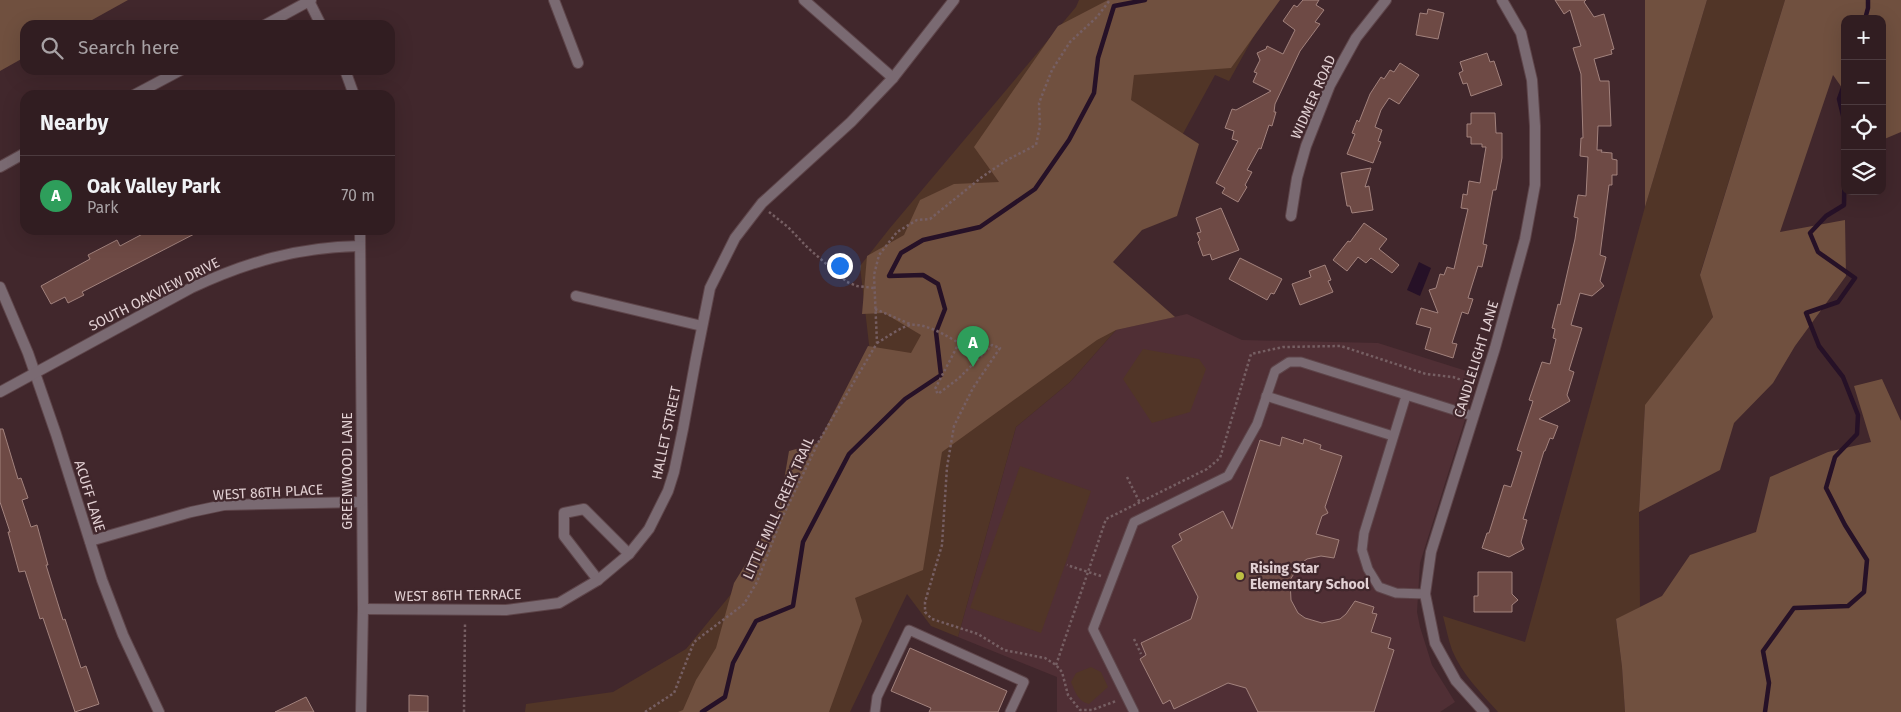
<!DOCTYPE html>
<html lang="en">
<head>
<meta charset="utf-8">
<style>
  body { margin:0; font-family:"Fira Sans",sans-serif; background:#39262a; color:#f1f3f6 }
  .controls { position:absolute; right:15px; top:15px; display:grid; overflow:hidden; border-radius:10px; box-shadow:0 5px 20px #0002 }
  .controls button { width:45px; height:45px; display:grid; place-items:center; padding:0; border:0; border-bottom:1px solid #4c3b3f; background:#311d21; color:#f1f3f6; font:25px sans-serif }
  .you { position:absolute; left:839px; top:265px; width:18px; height:18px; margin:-12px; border:4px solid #fff; border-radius:50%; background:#1a73e8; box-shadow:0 0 0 8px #1a73e833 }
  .badge { display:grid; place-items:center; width:32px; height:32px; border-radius:50%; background:#d93025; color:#fff; font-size:16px; font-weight:700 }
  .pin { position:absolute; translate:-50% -41px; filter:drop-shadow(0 1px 2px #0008) }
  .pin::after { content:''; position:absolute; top:26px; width:18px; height:15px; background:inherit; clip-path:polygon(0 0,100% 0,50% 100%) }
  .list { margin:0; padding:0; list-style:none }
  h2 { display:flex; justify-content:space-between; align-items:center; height:65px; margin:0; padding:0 20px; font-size:21px }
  h2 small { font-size:16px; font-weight:400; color:#a8a2a5 }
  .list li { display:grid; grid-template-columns:32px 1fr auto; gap:15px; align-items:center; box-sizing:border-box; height:80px; padding:0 20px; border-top:1px solid #4c3b3f }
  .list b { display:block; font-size:19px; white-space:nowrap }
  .list p { margin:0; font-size:16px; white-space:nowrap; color:#a8a2a5 }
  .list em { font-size:16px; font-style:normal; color:#a8a2a5 }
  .icon { flex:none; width:28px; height:28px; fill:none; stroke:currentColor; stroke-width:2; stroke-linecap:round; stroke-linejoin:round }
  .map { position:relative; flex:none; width:1901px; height:712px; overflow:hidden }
  .search { position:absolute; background:#311d21; box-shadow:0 5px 20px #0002; left:20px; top:20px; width:375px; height:55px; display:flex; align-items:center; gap:12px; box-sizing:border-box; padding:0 18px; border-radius:15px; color:#a8a2a5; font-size:19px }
  .panel { position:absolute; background:#311d21; box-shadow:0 5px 20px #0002; left:20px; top:90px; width:375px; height:145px; border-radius:15px }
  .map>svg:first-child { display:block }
  .built { fill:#502f35 }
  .green { fill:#513527 }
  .forest { fill:#70503f }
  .water { fill:#261127 }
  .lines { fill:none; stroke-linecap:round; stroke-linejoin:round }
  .stream { stroke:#261127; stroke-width:4.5 }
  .building { fill:#6e4a45; stroke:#a2827d }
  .service-casing { stroke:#5e454a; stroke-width:11 }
  .minor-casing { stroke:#5e454a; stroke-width:12 }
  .path { stroke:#765f63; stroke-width:2.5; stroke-dasharray:2.5 2.5; stroke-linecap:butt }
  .service { stroke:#7a6a72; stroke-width:9 }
  .minor { stroke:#7a6a72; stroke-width:10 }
  .poi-dot { fill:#bdbf43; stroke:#41272c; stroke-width:2 }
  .labels { text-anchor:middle; stroke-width:4.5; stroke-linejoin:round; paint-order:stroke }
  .street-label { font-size:14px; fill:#e2d0d3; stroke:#41272c }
  .poi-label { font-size:14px; font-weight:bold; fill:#e2d0d3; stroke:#41272c; text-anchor:start }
</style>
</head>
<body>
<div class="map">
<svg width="1901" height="712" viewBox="0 0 1901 712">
  <rect width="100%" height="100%" fill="#41272c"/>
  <polygon class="built" points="1187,314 1242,340 1378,343 1479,375 1420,563 1417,612 1420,627 1432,665 1455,702 1440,712 1057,712 1057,677 958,637 1016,427 1070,382 1116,330"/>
  <g class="green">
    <polygon points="1079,0 1274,0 1229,81 1215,75 1113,262 1116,330 1070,382 1016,427 958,637 931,626 907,594 850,712 525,712 526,704 613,692 686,649 746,576 870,353 860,266 890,228 1076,7"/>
    <path d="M1707,0H1785L1700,274L1713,317L1645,406L1639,512L1640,607L1616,620L1622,667L1625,712H1498C1481,693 1462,674 1452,650C1448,639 1446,627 1443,616L1525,642L1645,207Z"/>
    <polygon points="1143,349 1199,359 1206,369 1190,412 1152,423 1123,379"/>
    <polygon points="1020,466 1091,491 1041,633 970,608"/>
    <path d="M1091,667L1101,672L1108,687L1089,704C1078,702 1075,691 1071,682L1076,673Z"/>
  </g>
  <g class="forest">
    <polygon points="0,0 128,0 83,25 25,25 25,57 0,71"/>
    <polygon points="1108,0 1280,0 1231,68 1134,75 1131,100 1199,144 1177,216 1142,230 1113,262 1175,317 1116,330 1097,340 942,452 923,570 855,598 862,621 829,712 678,712 683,710 696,680 716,648 734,583 779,510 789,451 818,443 868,346 911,353 921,335 884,313 862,314 867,256 904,235 920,200 954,184 999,182 974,147 1058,26"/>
    <polygon points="1645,0 1707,0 1645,207"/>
    <polygon points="1785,0 1901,0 1901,132 1882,140 1882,19 1845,19 1845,92 1833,75 1780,232 1845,220 1846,276 1795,346 1773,383 1734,423 1720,470 1639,512 1645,405 1713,317 1700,275"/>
    <polygon points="1882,379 1901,421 1901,712 1625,712 1622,667 1616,619 1662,596 1690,555 1756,532 1770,477 1828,452 1871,442 1854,386"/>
  </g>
  <polygon class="water" points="1419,262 1431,268 1420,296 1407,290"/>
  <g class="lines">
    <g class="stream">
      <polyline points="1865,19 1868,8 1868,0"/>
      <polyline points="1845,82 1839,99 1845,124"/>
      <polyline points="702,712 725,697 733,663 756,621 793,606 803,542 849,454 905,399 941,375 936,332 945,309 938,284 923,275 889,276 901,253 923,240 980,227 1035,189 1069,140 1094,93 1098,58 1114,6 1145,0"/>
      <polyline points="1765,712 1769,683 1763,651 1794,608 1848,606 1864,592 1867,560 1845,525 1826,488 1835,457 1857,434 1858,415 1843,377 1819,346 1806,313 1838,302 1855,278 1818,252 1810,233 1826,216 1844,205 1845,148"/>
    </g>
  </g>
  <g class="building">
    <polygon points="1303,0 1319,0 1316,5 1324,10 1315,22 1320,24 1300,51 1275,104 1274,112 1276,112 1272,126 1269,125 1261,149 1259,148 1247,170 1252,172 1245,185 1247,187 1238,202 1222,193 1225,188 1216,183 1238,141 1232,139 1234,131 1225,128 1232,109 1236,110 1271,91 1253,82 1257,73 1254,72 1260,60 1257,53 1266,49 1267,46 1283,54 1295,30 1283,21 1294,5 1297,7"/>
    <polygon points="1555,0 1586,0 1584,2 1594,17 1604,14 1614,49 1611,50 1612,54 1594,59 1600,81 1609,81 1611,126 1598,126 1597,150 1602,150 1601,152 1612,153 1612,159 1617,160 1617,175 1612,175 1612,185 1609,185 1600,255 1606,257 1600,281 1604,286 1592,296 1580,293 1571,325 1582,328 1569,370 1574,372 1567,395 1570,401 1539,419 1558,426 1553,439 1550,438 1545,451 1544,451 1523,519 1527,520 1521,542 1524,549 1509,557 1482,548 1487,533 1489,533 1504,485 1511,487 1522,452 1517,450 1533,401 1529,400 1542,362 1550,364 1556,339 1553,338 1555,329 1552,328 1558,304 1560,305 1575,239 1578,218 1574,217 1578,195 1586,196 1588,157 1580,156 1581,138 1583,138 1581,74 1573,48 1581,46 1570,10 1564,14"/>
    <polygon points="1428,9 1444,13 1438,39 1416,35 1420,13 1427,14"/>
    <polygon points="1487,53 1490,62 1494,61 1502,85 1471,96 1467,83 1463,84 1459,73 1463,71 1460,62"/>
    <polygon points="1400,63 1419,75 1399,104 1389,98 1381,110 1375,127 1382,130 1378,141 1381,142 1373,163 1347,154 1355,134 1352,133 1357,120 1359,122 1370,94 1381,77 1384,79 1390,70 1394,72"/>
    <polygon points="1471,113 1495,113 1496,133 1502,133 1502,158 1496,190 1493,190 1483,244 1487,245 1482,267 1478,266 1468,298 1473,299 1468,314 1462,312 1452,343 1457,344 1453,358 1425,349 1431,328 1416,324 1421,308 1438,313 1429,290 1436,288 1440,274 1444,275 1447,267 1454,269 1468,209 1461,208 1463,194 1467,195 1469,181 1480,183 1486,147 1482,147 1482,144 1471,144 1471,137 1467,137 1467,124 1471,124"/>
    <polygon points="1371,168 1365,187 1369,186 1373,210 1352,213 1350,206 1347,206 1341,173"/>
    <polygon points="1221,208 1239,250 1212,260 1210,254 1203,256 1198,242 1200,240 1197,233 1201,232 1196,218"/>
    <polygon points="1364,223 1387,239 1379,249 1399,265 1392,273 1371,258 1366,263 1358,257 1347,271 1333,260 1348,241 1350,242"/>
    <polygon points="150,230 202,230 82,292 84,295 68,303 65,297 51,304 41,286 90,259 88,255 117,240 120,246"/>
    <polygon points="1240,258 1282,279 1274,294 1271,293 1267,300 1229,279"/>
    <polygon points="1325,265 1331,280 1328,281 1333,292 1300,305 1292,284 1311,277 1309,271"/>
    <polygon points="0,429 3,429 18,479 21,478 28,498 22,500 31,527 37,525 48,565 46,565 63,620 65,619 81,668 86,666 99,704 75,712 43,618 40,619 25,571 19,572 8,532 10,532 0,502"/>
    <polygon points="1282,437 1303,444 1304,439 1321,445 1320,449 1342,456 1325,507 1328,513 1322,516 1316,534 1339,540 1334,558 1321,556 1307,559 1300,564 1290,580 1291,600 1298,613 1305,618 1322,623 1340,619 1346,614 1355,601 1374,607 1372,613 1377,614 1371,632 1391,638 1388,648 1394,650 1374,712 1258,712 1246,688 1228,683 1174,709 1170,700 1163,704 1140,659 1146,655 1141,643 1191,619 1198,597 1172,546 1182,540 1179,534 1223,511 1232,529 1260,440 1280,446"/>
    <polygon points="1478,572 1512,572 1512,594 1518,600 1512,605 1512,612 1474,612 1474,596 1478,596"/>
    <polygon points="910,648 1007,691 998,712 929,712 931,708 891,691"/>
    <polygon points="409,695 428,696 428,712 409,712"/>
    <polygon points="306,697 314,712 275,712"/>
  </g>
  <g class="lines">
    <g class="service-casing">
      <g id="service">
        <polyline points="1266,396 1393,436"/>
        <polyline points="1406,396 1364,533 1362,550 1368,569 1379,587 1396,593 1425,594"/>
        <polyline points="875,712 877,697 909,630 1024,682 1010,712"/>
        <polyline points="1134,712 1093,629 1134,522 1228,476 1257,424 1275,371 1289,362 1301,362 1473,416"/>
      </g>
    </g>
    <g class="minor-casing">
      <g id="minor">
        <polyline points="554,0 578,63"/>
        <polyline points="804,0 893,78"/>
        <polyline points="309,1 321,25"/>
        <polyline points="265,25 311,0"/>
        <polyline points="345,70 354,95"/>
        <polyline points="134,95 181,70"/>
        <polyline points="0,167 25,153"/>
        <polyline points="1291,216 1297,178 1306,146 1330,85 1356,38 1386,0"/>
        <polyline points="360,230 363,609 361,712"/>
        <polyline points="0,287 28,353 56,434 102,580 123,635 159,712"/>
        <polyline points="576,296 702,326"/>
        <path d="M0,392L191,288C247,262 298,247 360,246"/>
        <polyline points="90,541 191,512 224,505 361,502"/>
        <polyline points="598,580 564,536 564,513 584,509 629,554"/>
        <polyline points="363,609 506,610 559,603 598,580 629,554 649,529 668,491 674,472 683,429 696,358 710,288 735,238 762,203 851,122 893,78 954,0"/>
        <polyline points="1484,712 1456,681 1435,643 1425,594 1431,552 1495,348 1525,239 1535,185 1535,126 1532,80 1521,33 1502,0"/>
      </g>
    </g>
    <g class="path">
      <polyline points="769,212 788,227 808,248 847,282 857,286 874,288"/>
      <polyline points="875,309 910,324"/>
      <path d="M877,343C884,339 904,325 911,325C926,323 947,336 959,343L935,389L938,394L959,378L992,345L1000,348L973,388L954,426L947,467L942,545L925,602V612L932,619L978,634L1004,650L1045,658L1056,665L1062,672L1068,695L1080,710H1092L1116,701"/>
      <polyline points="1127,477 1140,503"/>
      <polyline points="1101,576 1088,572 1106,519 1207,469 1220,458 1251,354 1283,347 1341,346 1426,374 1453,377 1470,383"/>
      <polyline points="1134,639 1141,654"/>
      <polyline points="1056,665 1088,572 1067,565"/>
      <polyline points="464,712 465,624"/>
      <polyline points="645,712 674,693 694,642 744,604 757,582 781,520 819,441 877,343 874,275 879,255 897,232 917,220 930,219 982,177 1007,160 1036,145 1040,126 1039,103 1052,70 1070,42 1097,17 1110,0"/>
    </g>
    <use href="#service" class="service"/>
    <use href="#minor" class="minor"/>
  </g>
  <circle class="poi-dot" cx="1240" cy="576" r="5"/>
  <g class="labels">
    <g class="street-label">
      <text transform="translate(1313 97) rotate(-66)" y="5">WIDMER ROAD</text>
      <text transform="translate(154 294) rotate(-27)" y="5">SOUTH OAKVIEW DRIVE</text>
      <text transform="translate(1476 359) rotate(-73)" y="5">CANDLELIGHT LANE</text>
      <text transform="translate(666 433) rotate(-78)" y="5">HALLET STREET</text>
      <text transform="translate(347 471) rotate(-90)" y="5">GREENWOOD LANE</text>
      <text transform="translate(268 492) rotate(-3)" y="5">WEST 86TH PLACE</text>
      <text transform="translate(90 496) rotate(73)" y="5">ACUFF LANE</text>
      <text transform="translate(778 508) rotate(-66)" y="5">LITTLE MILL CREEK TRAIL</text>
      <text transform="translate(458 595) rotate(-1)" y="5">WEST 86TH TERRACE</text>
    </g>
    <g class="poi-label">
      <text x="1250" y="573">Rising Star<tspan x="1250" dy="16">Elementary School</tspan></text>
    </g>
  </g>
</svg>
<div class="controls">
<button>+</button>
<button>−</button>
<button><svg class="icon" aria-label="locate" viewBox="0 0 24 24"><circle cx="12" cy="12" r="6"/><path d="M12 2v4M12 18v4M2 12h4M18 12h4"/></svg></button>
<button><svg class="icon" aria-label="layers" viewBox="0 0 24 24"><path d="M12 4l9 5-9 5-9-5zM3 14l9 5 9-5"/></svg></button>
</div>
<div class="you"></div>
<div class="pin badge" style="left:973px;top:367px;background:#2e9e5b">A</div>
<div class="search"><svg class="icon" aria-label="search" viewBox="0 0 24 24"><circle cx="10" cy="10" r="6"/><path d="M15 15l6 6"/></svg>Search here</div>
<section class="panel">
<h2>Nearby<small></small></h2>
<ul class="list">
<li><span class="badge" style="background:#2e9e5b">A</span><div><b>Oak Valley Park</b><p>Park</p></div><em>70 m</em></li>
</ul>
</section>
</div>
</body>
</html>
